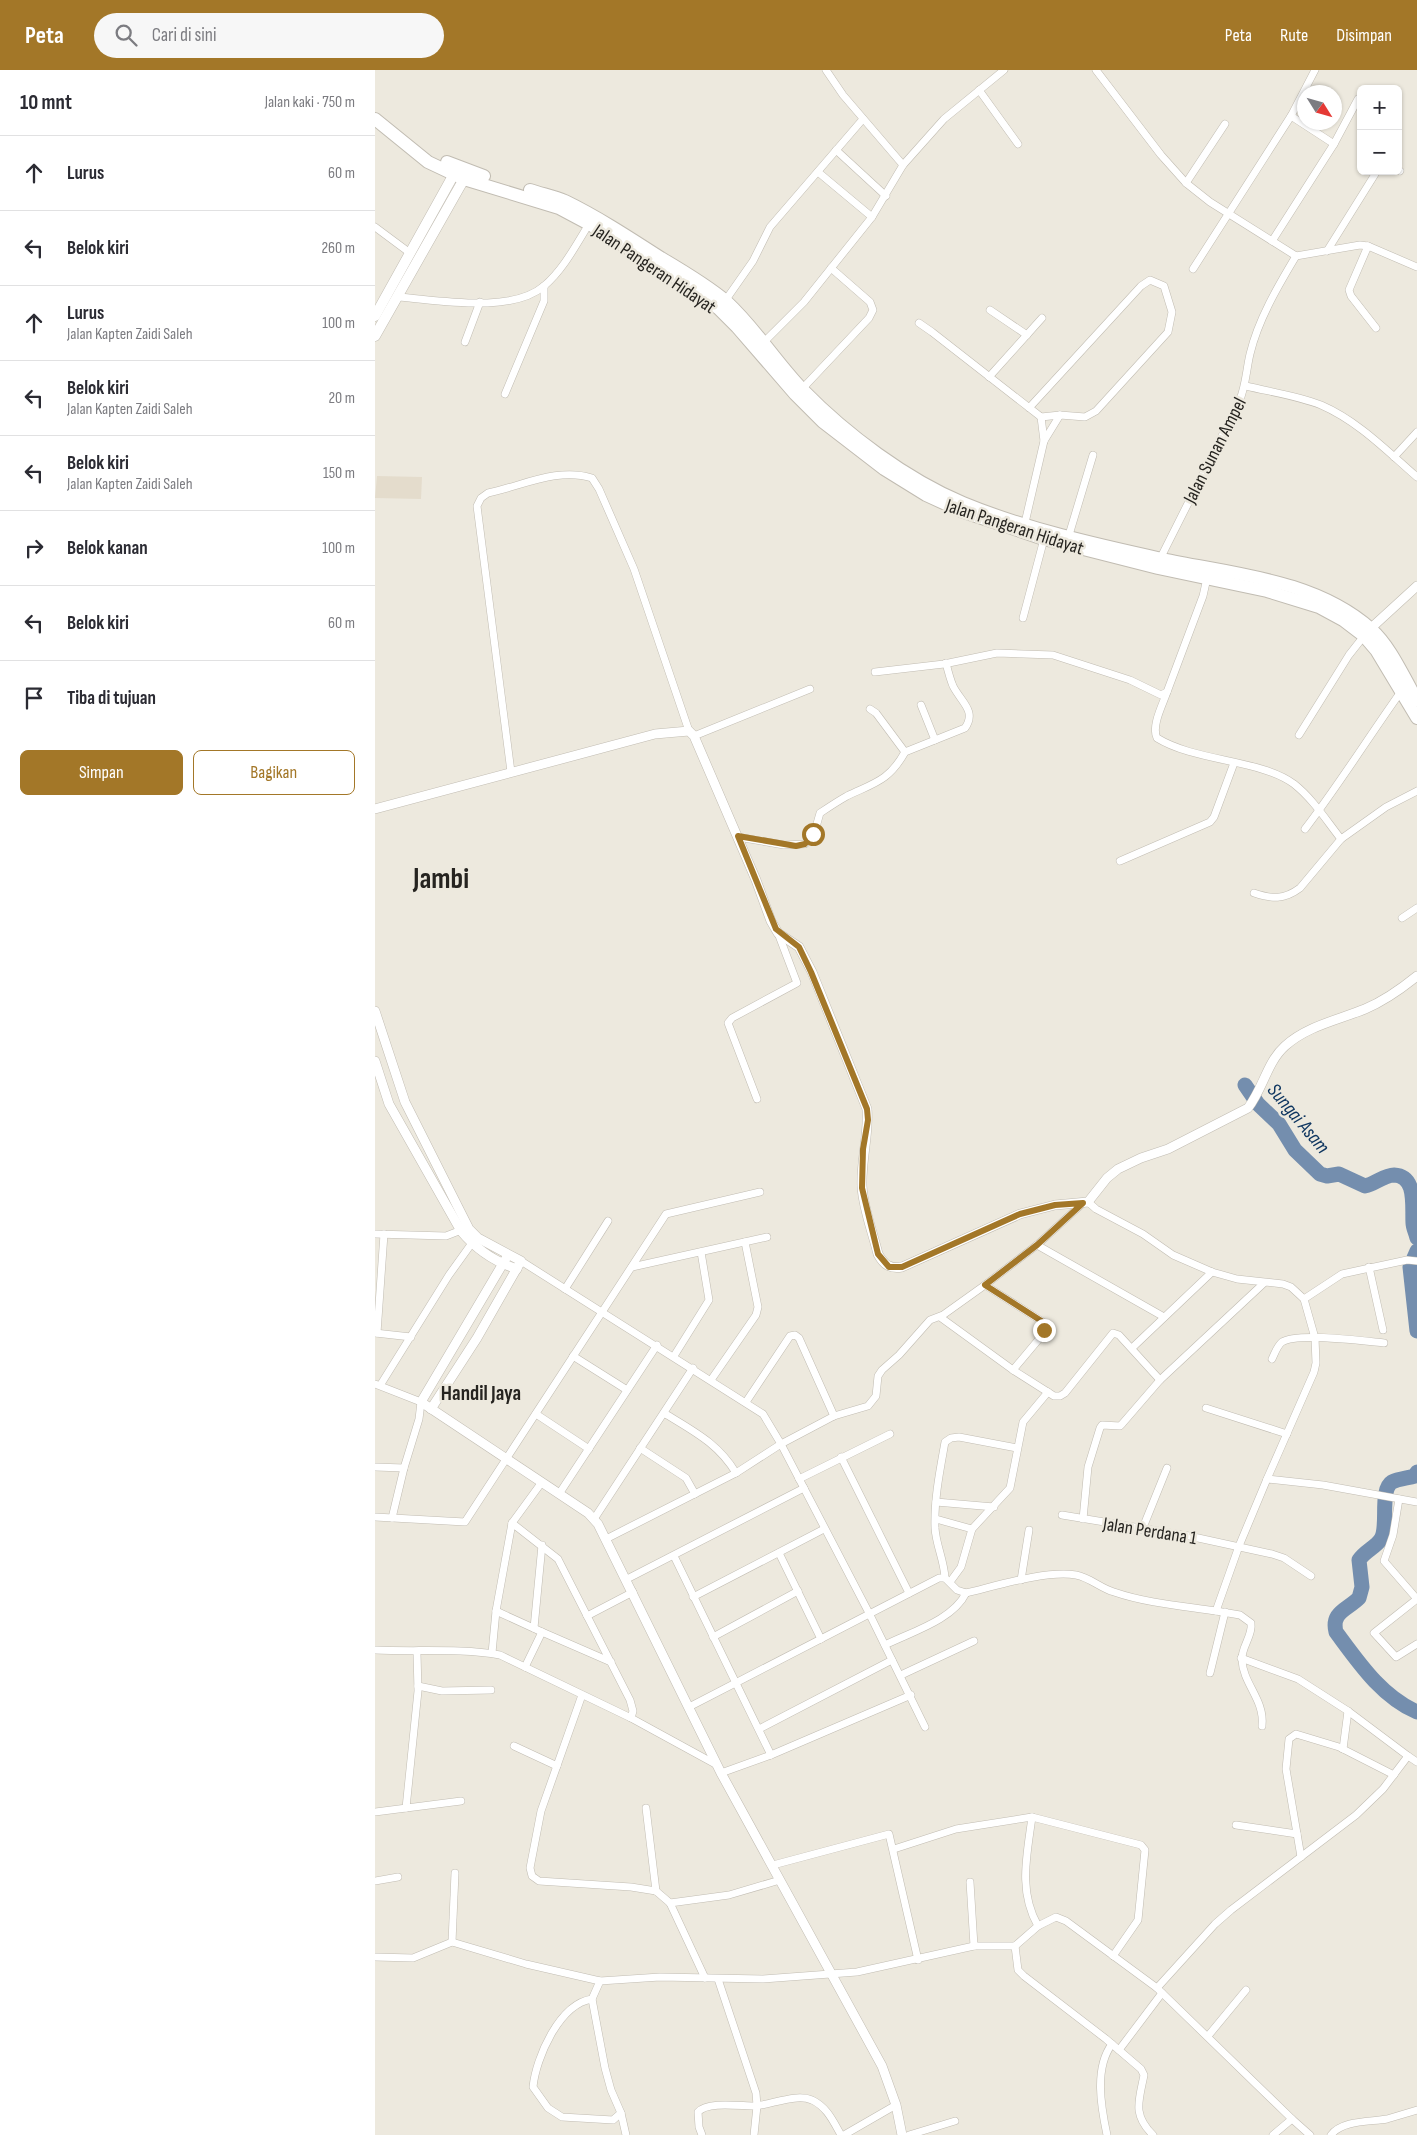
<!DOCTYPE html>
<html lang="id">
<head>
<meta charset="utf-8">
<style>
  body { margin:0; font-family:"Sofia Sans Condensed",sans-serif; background:#f7f7f7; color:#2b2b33 }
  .controls { position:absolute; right:15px; top:15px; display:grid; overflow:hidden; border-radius:8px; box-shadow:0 1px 4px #0004 }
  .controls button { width:45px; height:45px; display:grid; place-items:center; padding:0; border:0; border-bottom:1px solid #e1e1e2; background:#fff; color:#2b2b33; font:25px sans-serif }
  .compass { position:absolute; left:922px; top:15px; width:45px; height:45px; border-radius:50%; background:#fff; box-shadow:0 1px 4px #0004; rotate:127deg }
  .stop { position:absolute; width:15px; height:15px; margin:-11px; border:4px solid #a37728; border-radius:50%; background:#fff }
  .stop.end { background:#a37728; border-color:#fff; box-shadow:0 1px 5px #0008 }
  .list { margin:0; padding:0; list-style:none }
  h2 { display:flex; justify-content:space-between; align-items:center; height:65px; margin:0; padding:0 20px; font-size:21px }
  h2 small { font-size:16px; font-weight:400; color:#7c7c81 }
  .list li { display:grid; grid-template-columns:32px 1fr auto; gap:15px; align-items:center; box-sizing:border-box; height:75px; padding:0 20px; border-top:1px solid #e1e1e2 }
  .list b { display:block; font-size:19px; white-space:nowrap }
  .list p { margin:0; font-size:16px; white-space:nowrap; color:#7c7c81 }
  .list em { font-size:16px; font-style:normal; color:#7c7c81 }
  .actions { display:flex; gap:10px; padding:15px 20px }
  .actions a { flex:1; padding:11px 0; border:1px solid #a37728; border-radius:8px; text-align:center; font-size:18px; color:#a37728 }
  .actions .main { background:#a37728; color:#fff }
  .icon { flex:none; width:28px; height:28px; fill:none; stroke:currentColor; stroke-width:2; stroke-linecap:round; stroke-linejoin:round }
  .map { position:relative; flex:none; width:1042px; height:2065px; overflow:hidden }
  header { display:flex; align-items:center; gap:30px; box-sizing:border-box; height:70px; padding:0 25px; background:#a37728; color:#fff }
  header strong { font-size:24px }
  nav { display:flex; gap:28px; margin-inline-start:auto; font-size:18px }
  .search { width:350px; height:45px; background:#f7f7f7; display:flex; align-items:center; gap:12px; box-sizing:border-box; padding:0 18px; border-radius:28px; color:#7c7c81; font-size:19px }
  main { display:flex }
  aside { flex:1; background:#fff }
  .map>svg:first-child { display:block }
  .built { fill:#e4dccc }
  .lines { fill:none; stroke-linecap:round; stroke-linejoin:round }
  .river { stroke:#748eae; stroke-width:15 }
  .minor-casing { stroke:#c1bcb2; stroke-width:8 }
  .tertiary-casing { stroke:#c1bcb2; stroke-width:10 }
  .secondary-casing { stroke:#c1bcb2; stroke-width:11 }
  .trunk-casing { stroke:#c1bcb2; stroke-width:14 }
  .minor { stroke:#fff; stroke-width:7 }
  .tertiary { stroke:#fff; stroke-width:9 }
  .secondary { stroke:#fff; stroke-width:10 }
  .trunk { stroke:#fff; stroke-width:12 }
  .route { stroke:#a37728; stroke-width:6 }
  .labels { text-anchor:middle; stroke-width:5; stroke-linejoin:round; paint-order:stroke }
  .street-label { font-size:19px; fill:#262420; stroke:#ede9de }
  .water-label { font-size:20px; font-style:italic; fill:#0f3660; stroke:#ede9de }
  .quarter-label { font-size:21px; font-weight:bold; fill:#262420; stroke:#ede9de }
  .town-label { font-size:29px; font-weight:bold; fill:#262420; stroke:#ede9de }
</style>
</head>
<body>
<header>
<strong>Peta</strong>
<div class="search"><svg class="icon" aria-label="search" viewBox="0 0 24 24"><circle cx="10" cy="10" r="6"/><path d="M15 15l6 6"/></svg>Cari di sini</div>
<nav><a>Peta</a><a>Rute</a><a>Disimpan</a></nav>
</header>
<main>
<aside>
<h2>10 mnt<small>Jalan kaki · 750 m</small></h2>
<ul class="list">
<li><svg class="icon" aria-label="ahead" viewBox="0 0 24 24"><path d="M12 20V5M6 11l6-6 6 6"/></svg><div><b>Lurus</b></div><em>60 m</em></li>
<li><svg class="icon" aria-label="left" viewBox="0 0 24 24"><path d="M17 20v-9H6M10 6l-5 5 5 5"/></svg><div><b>Belok kiri</b></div><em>260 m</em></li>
<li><svg class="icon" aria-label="ahead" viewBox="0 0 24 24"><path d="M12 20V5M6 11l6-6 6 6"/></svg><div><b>Lurus</b><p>Jalan Kapten Zaidi Saleh</p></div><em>100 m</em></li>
<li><svg class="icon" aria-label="left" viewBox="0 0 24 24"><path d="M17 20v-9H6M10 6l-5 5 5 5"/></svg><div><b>Belok kiri</b><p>Jalan Kapten Zaidi Saleh</p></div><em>20 m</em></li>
<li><svg class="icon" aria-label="left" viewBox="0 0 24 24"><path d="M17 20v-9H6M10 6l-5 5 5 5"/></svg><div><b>Belok kiri</b><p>Jalan Kapten Zaidi Saleh</p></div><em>150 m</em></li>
<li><svg class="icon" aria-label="right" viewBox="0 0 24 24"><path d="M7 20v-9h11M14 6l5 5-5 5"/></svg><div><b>Belok kanan</b></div><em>100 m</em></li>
<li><svg class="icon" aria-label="left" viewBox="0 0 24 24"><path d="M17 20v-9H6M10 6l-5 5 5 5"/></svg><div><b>Belok kiri</b></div><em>60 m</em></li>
<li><svg class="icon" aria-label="arrive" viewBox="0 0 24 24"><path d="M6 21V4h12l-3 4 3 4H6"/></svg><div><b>Tiba di tujuan</b></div></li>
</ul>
<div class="actions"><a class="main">Simpan</a><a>Bagikan</a></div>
</aside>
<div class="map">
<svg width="1042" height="2065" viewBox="0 0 1042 2065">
  <rect width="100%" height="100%" fill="#ede9de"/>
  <polygon class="built" points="2,406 47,407 46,429 0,428"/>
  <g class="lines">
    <g class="river">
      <path d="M870,1015L883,1034L904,1054L920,1080L945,1104L952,1106L964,1104L990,1116C1000,1114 1009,1105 1019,1105C1042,1106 1037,1136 1038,1153C1038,1158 1041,1163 1042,1168"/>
      <polyline points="1042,1181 1035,1197 1042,1261"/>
      <path d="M1042,1402L1040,1406C1033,1408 1023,1409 1017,1412C1004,1420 1014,1457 1006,1469C1001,1477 990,1481 984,1490L987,1517L984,1528C972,1540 956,1542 961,1562C984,1593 1006,1626 1042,1642"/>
    </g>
    <g class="minor-casing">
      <g id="minor">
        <polyline points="451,0 468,25 528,95"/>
        <polyline points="721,0 786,85 811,113 835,132 921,186 985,175 993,176 1042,197"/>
        <polyline points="604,20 643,74"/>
        <polyline points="916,46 959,74"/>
        <polyline points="461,80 511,126"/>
        <polyline points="1023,100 1025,101"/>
        <polyline points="443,102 497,147"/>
        <polyline points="811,113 850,54"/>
        <polyline points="0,157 35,183"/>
        <polyline points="897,171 959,74 983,29"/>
        <polyline points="993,176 974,220 976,226 1001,258"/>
        <polyline points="952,181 1002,101"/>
        <polyline points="818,199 916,46 940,0"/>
        <path d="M23,227C64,230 136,244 169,216C188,200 201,175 214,154"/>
        <polyline points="350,231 378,191 395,157 488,49"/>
        <polyline points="615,240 652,265"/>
        <polyline points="544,253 557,262 666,347 685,345 710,347 721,341 793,262 797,242 789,216 775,210 766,216 654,338"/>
        <polyline points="90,272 105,232"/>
        <polyline points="388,273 429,232 497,147 528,95 569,49 629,0"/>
        <polyline points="614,307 667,248"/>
        <path d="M871,316C896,322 923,326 946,335C983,351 1012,381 1042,407"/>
        <polyline points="427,319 494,248 498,240 495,232 456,198"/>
        <polyline points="130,324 169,231 169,216"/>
        <polyline points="666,347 669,371"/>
        <polyline points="1019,387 1042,362"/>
        <polyline points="649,457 669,371 685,345"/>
        <polyline points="694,465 718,385"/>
        <path d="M785,489L864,332C871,316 871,301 875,284C883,250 903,216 921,186"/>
        <polyline points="648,548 669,469"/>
        <polyline points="500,602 569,594 622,583 678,585 755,610 786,625 792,622 828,526 832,508"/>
        <path d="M792,622C788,634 776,656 782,668C821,692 885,689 919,714C938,729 951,750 966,769"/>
        <polyline points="546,635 560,670"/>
        <polyline points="495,639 501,643 530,682"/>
        <polyline points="924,665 974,585 989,566"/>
        <polyline points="319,666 435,619"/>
        <path d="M136,702L102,436L106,428L113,423C147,416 183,397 217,408L224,419L259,499L314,661"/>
        <path d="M930,759C963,716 993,668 1025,623"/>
        <path d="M363,767L409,775L430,774L439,764L445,743C454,737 463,731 472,726C499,713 514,711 530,682L590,658C602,641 586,632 578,616C575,609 573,601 571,593"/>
        <polyline points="745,791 835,752 839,747 859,693"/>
        <path d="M879,823C897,829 909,830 925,818L966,769L1011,737L1042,721"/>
        <polyline points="1027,848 1042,838"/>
        <polyline points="382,1029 353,953 357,948 422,913 403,863"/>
        <polyline points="713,1132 721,1139 768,1164 798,1185 837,1202 862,1209 908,1214 916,1217 929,1229 940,1268 941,1293 939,1302 892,1409"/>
        <polyline points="0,1164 71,1166 89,1159"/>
        <polyline points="662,1175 789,1247"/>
        <polyline points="146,1191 388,1344 406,1374 494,1543 550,1657"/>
        <polyline points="257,1197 392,1167"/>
        <polyline points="994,1197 1008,1260"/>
        <polyline points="610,1215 668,1252 670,1256 664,1269 638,1300"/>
        <polyline points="190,1219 233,1151"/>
        <polyline points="929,1229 967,1204 1032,1190 1042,1191"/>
        <polyline points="565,1247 638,1300 679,1326 685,1326 690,1323 738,1263 744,1265 785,1310"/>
        <polyline points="0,1263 36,1267"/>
        <polyline points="2,1263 9,1164"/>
        <polyline points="757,1278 837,1202"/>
        <polyline points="198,1286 252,1320"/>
        <polyline points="299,1286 334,1230 326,1182"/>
        <path d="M897,1289C900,1283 902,1276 907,1272C922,1262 989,1271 1009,1273"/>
        <polyline points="336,1310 381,1245 383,1237 370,1172"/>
        <polyline points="0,1314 46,1332 44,1349 29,1398 17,1448"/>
        <polyline points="6,1314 74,1205 97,1173"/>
        <polyline points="371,1332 415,1266 420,1265 424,1268 459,1346"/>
        <polyline points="831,1338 912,1364"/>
        <path d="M289,1343C318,1361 343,1373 361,1403"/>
        <polyline points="161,1344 214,1379"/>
        <polyline points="265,1378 311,1408 320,1424"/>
        <polyline points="466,1387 534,1523"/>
        <polyline points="0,1397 29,1398"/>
        <polyline points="424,1409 515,1364"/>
        <polyline points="184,1424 282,1275"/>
        <polyline points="1024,1429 1018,1465 1009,1491 1042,1529"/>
        <polyline points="561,1432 619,1437"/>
        <polyline points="687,1445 814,1466 897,1484 909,1488 936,1506"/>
        <polyline points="0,1447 90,1452 291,1144 385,1122"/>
        <polyline points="219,1449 318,1298"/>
        <polyline points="561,1449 597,1459"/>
        <polyline points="708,1449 713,1397 725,1358 727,1355 745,1356 747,1354 785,1310 889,1213"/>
        <polyline points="137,1453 167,1412"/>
        <polyline points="767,1460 792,1398"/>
        <polyline points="231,1469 361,1403 406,1374 459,1346 493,1336 501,1326 503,1306 507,1300 524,1285 555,1250 568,1245 610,1215 662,1175 708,1133"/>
        <polyline points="404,1483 446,1569"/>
        <polyline points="299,1486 396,1685"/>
        <path d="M570,1508C569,1490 561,1475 560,1458C559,1429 565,1400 570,1372L576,1368L584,1367L642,1378"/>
        <polyline points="252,1509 429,1418"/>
        <polyline points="646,1510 654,1460"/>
        <polyline points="575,1512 586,1497 597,1459 635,1418 648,1352 673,1322"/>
        <polyline points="318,1527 449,1459"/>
        <polyline points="1042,1529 999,1563 1021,1587 1042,1574"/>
        <polyline points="121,1541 167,1562 150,1597"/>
        <path d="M841,1541L865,1545L876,1553C878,1566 866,1577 867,1590C868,1614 890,1630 887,1656"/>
        <polyline points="212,1546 258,1522"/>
        <polyline points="159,1558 167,1475"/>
        <polyline points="167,1562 236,1592"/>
        <polyline points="338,1567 423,1521"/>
        <path d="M510,1575C536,1562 578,1550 591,1523"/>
        <path d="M0,1580C41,1582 85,1578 125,1585L256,1648L342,1695"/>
        <polyline points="117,1583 121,1541 137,1453 183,1489 255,1630 258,1641 256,1648"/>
        <polyline points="835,1603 850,1542"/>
        <polyline points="526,1605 599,1571"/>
        <polyline points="43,1616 67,1621 116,1620"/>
        <polyline points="207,1625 166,1741 155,1798 157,1806 164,1811 256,1817 281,1821 295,1833 330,1908"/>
        <path d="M314,1637L564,1508H570L582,1520L591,1523C621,1516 671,1500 701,1505C716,1508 725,1518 739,1522C771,1533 807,1536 841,1541L864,1476L892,1409L948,1415L1042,1432"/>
        <polyline points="384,1659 517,1590"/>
        <polyline points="139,1676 182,1696"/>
        <polyline points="968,1679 973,1641"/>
        <polyline points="1033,1686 1042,1692"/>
        <polyline points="346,1703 396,1685 536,1625"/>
        <polyline points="31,1738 43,1621 42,1583"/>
        <polyline points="271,1738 281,1821"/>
        <polyline points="0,1742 86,1731"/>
        <path d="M657,1747C652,1785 643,1821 663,1856"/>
        <polyline points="861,1755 922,1764"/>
        <polyline points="519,1779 581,1759 657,1747 766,1775 770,1780 763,1850 738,1886"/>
        <polyline points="926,1787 911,1699 914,1669 921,1664 964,1677 1019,1705"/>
        <polyline points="398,1795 514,1764 543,1890"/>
        <polyline points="0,1811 23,1807"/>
        <polyline points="595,1812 599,1876"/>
        <polyline points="295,1833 354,1825 405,1810"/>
        <polyline points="77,1872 80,1803"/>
        <path d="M640,1876L643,1900L649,1906L731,1969L766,1999L769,2005C764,2031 757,2044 778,2065"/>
        <polyline points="0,1887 38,1888 77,1872 151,1894 225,1911 285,1907 388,1909 482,1902 599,1876 640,1876 663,1856 681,1847 691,1851 782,1918 917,2049"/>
        <polyline points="343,1909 381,2023 382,2036 379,2065"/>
        <path d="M225,1911L217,1929C184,1934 161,1988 158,2017L173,2038L187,2047L238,2050L246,2043"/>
        <polyline points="782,1918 840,1854 856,1840 981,1745 1008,1719 1033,1686 973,1641 923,1609 866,1588"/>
        <polyline points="217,1929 230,1998 236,2020 246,2043 251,2065"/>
        <polyline points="833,1966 871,1920"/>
        <polyline points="744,1980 787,1923"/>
        <path d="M327,2065L324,2057L323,2042C332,2031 365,2036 379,2036C396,2035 421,2023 437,2030C452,2037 458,2051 466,2065"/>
        <polyline points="469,2065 521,2035"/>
        <polyline points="534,2065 580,2051"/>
        <path d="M732,2065C726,2037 719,1998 737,1974"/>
        <polyline points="898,2065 917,2049 935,2065"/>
        <path d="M956,2065C967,2050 995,2052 1012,2049C1022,2046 1032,2043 1042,2040"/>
      </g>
    </g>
    <g class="tertiary-casing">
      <g id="tertiary">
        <polyline points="995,559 1042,516"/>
        <path d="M0,739L280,664L314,661L319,666L381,810L396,851L403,863L424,877L437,902L492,1039C494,1064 486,1090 487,1116C488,1138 498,1163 503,1184C509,1195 515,1199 527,1197L645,1144L680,1135L713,1132L732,1108L743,1099L766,1088L793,1079L873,1038C888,1019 892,992 910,976C932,956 963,950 990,939C1009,931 1026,919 1042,906"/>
        <polyline points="0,941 30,1032 94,1159 103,1168 146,1191 102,1268 56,1339"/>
        <path d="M0,991L14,1034L86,1161C101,1179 120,1192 142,1199"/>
        <polyline points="133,1185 46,1332 213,1443 223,1454 346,1703 507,1996 521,2035 527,2065"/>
      </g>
    </g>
    <g class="secondary-casing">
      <g id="secondary">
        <polyline points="0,246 79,104"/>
        <polyline points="0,266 89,109"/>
      </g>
    </g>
    <g class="trunk-casing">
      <g id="trunk">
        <polyline points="0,49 53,92 89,109 184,138 214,154 309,213 344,239 362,257 420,324 448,352 509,399 551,425 586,441 669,469 783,498 892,521 944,537 968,550 989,566 1001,580 1042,648"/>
        <polyline points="72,92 109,106"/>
        <path d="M155,120C166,124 179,126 190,131C223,147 255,168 286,188C308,201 332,215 352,232C381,259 401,292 428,320C471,364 531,409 588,433C648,458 723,475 787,489C857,504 940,509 996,559C1016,577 1028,606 1042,630"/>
      </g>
    </g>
    <use href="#minor" class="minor"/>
    <use href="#tertiary" class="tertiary"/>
    <use href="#secondary" class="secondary"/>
    <use href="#trunk" class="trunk"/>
  </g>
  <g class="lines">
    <polyline class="route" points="438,764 430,774 421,776 363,766 401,859 424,877 436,902 492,1039 493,1050 488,1079 487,1118 503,1184 514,1197 527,1197 645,1144 680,1135 708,1133 662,1175 610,1215 668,1252 669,1260"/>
  </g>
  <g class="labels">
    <g class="street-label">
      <text transform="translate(280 198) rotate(34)" y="7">Jalan Pangeran Hidayat</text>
      <text transform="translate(839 380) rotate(-63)" y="7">Jalan Sunan Ampel</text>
      <text transform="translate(640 456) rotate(18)" y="7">Jalan Pangeran Hidayat</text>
      <text transform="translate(775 1460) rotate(9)" y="7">Jalan Perdana 1</text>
    </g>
    <g class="water-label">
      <text transform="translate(924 1048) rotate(50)" y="7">Sungai Asam</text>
    </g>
    <g class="quarter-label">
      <text x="106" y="1330">Handil Jaya</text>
    </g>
    <g class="town-label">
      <text x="66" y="818">Jambi</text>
    </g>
  </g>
</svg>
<div class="controls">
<button>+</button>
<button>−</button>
</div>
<svg class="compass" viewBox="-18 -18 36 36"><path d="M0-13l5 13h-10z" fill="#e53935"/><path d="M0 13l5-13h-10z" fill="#7c7c81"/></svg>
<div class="stop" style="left:438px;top:764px"></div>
<div class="stop end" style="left:669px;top:1260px"></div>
</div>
</main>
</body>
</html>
